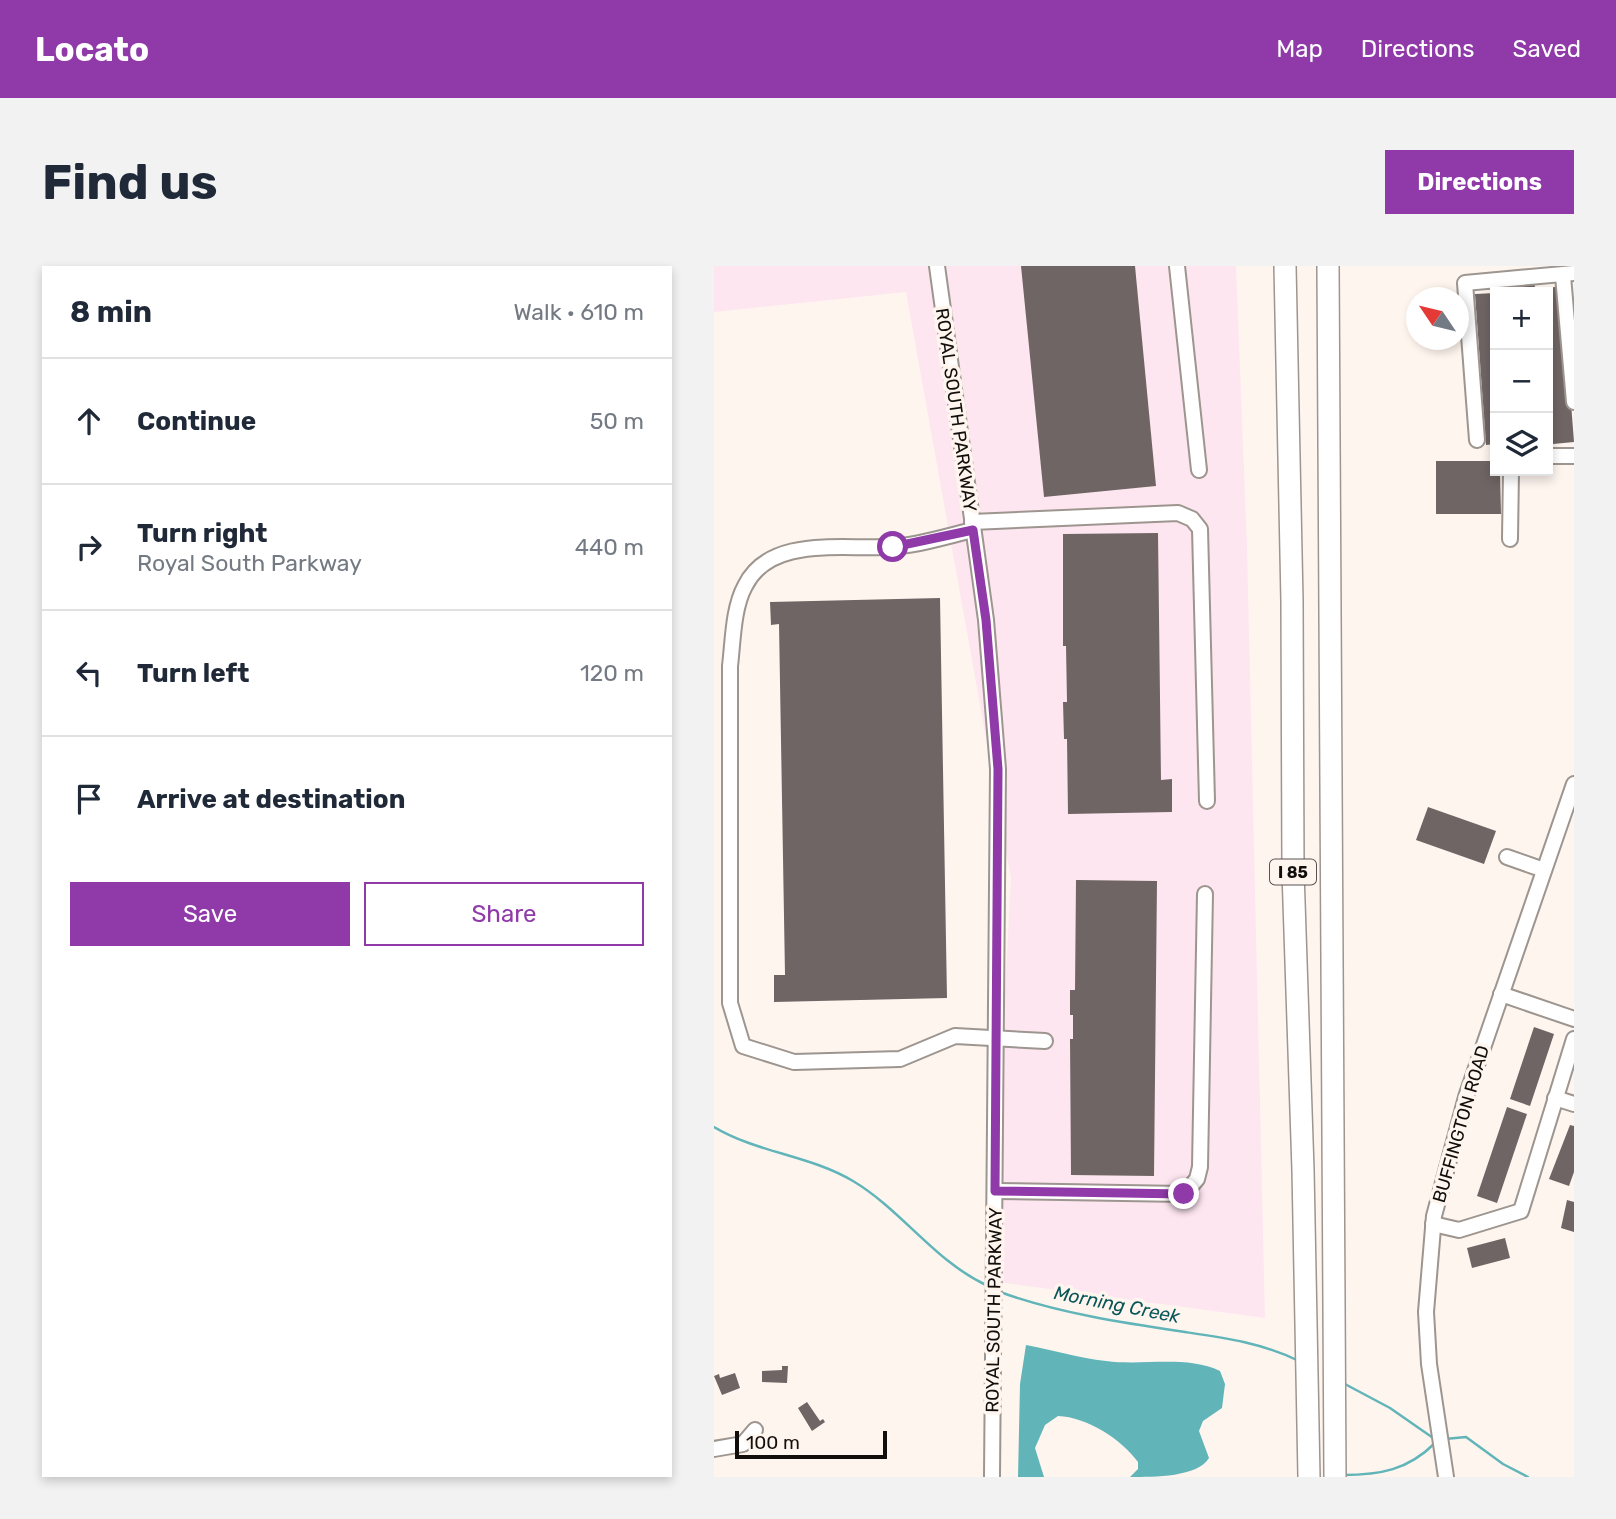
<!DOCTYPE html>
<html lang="en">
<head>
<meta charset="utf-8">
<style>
  body { margin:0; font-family:Rubik,sans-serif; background:#f2f2f3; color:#1f2937 }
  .controls { position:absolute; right:21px; top:21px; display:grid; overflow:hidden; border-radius:0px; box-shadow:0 4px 10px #0003 }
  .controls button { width:63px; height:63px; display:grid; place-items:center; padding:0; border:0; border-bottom:2px solid #e0e1e3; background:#fff; color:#1f2937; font:35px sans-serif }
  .compass { position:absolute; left:692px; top:21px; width:63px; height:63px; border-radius:50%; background:#fff; box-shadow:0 4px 10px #0003; rotate:305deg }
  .scale { position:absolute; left:21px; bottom:18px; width:152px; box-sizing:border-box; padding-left:7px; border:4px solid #110e0c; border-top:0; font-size:19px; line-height:24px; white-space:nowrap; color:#110e0c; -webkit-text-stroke:5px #fff5ef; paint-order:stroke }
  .stop { position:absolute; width:21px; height:21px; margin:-16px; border:5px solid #8f3aa8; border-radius:50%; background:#fff }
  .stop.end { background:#8f3aa8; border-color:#fff; box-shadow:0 2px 7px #0008 }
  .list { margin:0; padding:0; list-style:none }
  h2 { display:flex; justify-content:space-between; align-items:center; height:91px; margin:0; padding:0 28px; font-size:30px }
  h2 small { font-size:23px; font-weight:400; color:#747a83 }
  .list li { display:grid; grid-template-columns:46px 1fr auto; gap:21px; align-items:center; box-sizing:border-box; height:126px; padding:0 28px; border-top:2px solid #e0e1e3 }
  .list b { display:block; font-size:26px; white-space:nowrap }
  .list p { margin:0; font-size:23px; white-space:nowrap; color:#747a83 }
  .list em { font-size:23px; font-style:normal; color:#747a83 }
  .actions { display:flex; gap:14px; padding:21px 28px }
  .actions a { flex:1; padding:16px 0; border:2px solid #8f3aa8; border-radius:0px; text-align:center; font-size:24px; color:#8f3aa8 }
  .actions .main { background:#8f3aa8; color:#fff }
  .icon { flex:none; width:38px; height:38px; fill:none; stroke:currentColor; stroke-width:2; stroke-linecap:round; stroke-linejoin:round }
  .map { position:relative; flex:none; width:860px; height:1211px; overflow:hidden; border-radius:0px }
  header { display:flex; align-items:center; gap:42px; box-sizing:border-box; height:98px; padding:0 35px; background:#8f3aa8; color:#fff }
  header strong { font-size:33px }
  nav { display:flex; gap:38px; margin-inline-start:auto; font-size:24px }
  .intro { display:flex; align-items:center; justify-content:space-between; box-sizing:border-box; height:168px; padding:0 42px }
  h1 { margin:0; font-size:49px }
  .button { padding:18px 32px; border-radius:0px; background:#8f3aa8; color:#fff; font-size:24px; font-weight:700 }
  main { display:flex; gap:42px; padding:0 42px }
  aside { flex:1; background:#fff; border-radius:0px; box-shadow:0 4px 10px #0003 }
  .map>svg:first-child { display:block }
  .industrial { fill:#fee6f0 }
  .water { fill:#61b5b9 }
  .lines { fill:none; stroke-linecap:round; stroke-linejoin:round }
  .stream { stroke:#61b5b9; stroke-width:2.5 }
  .building { fill:#6f6564 }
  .minor-casing { stroke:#9d958f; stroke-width:18 }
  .highway-casing { stroke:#9d958f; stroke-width:24 }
  .minor { stroke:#fff; stroke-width:14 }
  .highway { stroke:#fff; stroke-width:21 }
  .route { stroke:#8f3aa8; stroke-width:9 }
  .labels { text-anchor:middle; stroke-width:7; stroke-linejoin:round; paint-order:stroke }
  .shield { fill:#fff5ef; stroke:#585350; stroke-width:2 }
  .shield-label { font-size:16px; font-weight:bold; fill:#110e0c }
  .street-label { font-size:18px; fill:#110e0c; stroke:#fff5ef }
  .water-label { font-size:19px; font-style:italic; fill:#095659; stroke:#fff5ef }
</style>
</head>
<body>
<header>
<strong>Locato</strong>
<nav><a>Map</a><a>Directions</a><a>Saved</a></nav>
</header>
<div class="intro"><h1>Find us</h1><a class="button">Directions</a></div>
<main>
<aside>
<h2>8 min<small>Walk · 610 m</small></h2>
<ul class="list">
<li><svg class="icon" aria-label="ahead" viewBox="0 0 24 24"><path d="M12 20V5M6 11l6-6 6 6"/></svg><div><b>Continue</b></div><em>50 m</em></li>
<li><svg class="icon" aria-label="right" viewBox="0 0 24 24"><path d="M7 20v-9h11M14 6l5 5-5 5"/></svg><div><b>Turn right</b><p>Royal South Parkway</p></div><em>440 m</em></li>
<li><svg class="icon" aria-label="left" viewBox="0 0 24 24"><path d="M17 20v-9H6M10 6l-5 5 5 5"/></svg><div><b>Turn left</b></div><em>120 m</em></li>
<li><svg class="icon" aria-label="arrive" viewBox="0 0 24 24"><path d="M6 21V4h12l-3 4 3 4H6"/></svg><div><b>Arrive at destination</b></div></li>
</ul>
<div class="actions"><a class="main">Save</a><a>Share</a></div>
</aside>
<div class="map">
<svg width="860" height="1211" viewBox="0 0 860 1211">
  <rect width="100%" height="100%" fill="#fff5ef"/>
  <polygon class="industrial" points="0,0 522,0 533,281 551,1052 276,1015 297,612 192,26 0,46"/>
  <path class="water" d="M312,1079C339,1084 365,1092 392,1095C428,1100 473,1089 506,1105L511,1118L508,1142L489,1155L485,1165L495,1192C484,1211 441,1211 416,1211L424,1203V1196C407,1173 373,1151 344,1150L331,1159L321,1182L330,1211H304L306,1118Z"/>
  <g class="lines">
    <g class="stream">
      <path d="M0,861C44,887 95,889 139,915C189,945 220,995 274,1020"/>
      <path d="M286,1026C344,1047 410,1057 471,1066C512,1072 548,1077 585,1095"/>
      <polyline points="629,1117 676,1142 722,1174"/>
      <polyline points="731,1173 752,1171 789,1198 814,1211"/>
      <path d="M629,1209C666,1209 694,1204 721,1177"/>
    </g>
  </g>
  <g class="building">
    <polygon points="307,0 421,0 442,220 330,231"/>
    <polygon points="820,14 821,22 842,21 842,33 849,33 860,176 839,178 839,174 834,175 834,26 792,26 791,17"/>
    <polygon points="781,27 781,178 772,179 761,28"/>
    <polygon points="722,195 781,195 781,205 786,205 787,248 722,248"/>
    <polygon points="444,267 447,514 458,513 458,546 354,548 353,473 350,473 349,436 353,436 352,380 349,380 349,268"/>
    <polygon points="226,332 233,732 60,736 60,709 71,709 65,358 57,359 56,336"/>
    <polygon points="714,541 782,565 770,598 702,574"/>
    <polygon points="362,614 443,615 440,910 357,909 356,773 359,773 359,749 356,749 356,724 361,724"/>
    <polygon points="820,761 840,768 816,840 796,833"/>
    <polygon points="793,841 813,848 783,937 763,930"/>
    <polygon points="856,859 860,860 860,906 855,920 835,913"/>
    <polygon points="853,934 860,936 860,966 847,962"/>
    <polygon points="791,972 796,992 758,1002 753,982"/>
    <polygon points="68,1100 74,1100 73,1117 48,1116 48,1105 68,1104"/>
    <polygon points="21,1107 26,1122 8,1129 0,1110 5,1108 6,1112"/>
    <polygon points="93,1136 106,1155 109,1153 111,1156 98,1165 84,1142"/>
  </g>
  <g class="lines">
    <g class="minor-casing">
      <g id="minor">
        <polyline points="223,0 272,354 284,503 278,1211"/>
        <polyline points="463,0 485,204"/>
        <polyline points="849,10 860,136"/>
        <polyline points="763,174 751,17 860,7"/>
        <polyline points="834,190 860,190"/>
        <polyline points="258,256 464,247 478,253 486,263 493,535"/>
        <path d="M259,264C230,271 199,281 169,281C124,283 55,271 31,320C19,342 19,375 16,400V737L29,780L80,796L186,793L241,770L331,775"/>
        <polyline points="796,273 797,205"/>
        <polyline points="793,591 830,604"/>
        <polyline points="787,728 860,753"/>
        <polyline points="841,832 860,838"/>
        <polyline points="281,925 470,928 483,913 486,901 491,628"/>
        <polyline points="719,958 745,964 807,945 860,773"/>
        <polyline points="0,1183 29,1178 41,1164"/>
        <polyline points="732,1211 715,1098 712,1046 720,950 752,831 860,518"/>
      </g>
    </g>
    <g class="highway-casing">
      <g id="highway">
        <polyline points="571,0 578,335 579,606 589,904 595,1211"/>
        <polyline points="614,0 621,1211"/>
      </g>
    </g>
    <use href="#minor" class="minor"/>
    <use href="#highway" class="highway"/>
  </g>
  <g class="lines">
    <polyline class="route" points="179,281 259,264 272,354 284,503 281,925 470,928"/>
  </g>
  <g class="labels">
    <rect class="shield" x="556" y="593.5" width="46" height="25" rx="5"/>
    <g class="shield-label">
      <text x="579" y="612">I 85</text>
    </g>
    <g class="street-label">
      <text transform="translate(242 144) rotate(82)" y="6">ROYAL SOUTH PARKWAY</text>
      <text transform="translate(747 858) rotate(-74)" y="6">BUFFINGTON ROAD</text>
      <text transform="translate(280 1044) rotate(-89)" y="6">ROYAL SOUTH PARKWAY</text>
    </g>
    <g class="water-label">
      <text transform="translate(403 1038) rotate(11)" y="7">Morning Creek</text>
    </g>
  </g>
</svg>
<div class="controls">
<button>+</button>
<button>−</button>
<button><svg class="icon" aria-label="layers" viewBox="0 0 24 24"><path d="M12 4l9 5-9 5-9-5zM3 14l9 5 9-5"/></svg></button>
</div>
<svg class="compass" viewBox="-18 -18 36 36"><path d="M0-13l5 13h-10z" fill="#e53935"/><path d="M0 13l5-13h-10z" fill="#747a83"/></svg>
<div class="scale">100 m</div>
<div class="stop" style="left:179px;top:281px"></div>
<div class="stop end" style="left:470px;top:928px"></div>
</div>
</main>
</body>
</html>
